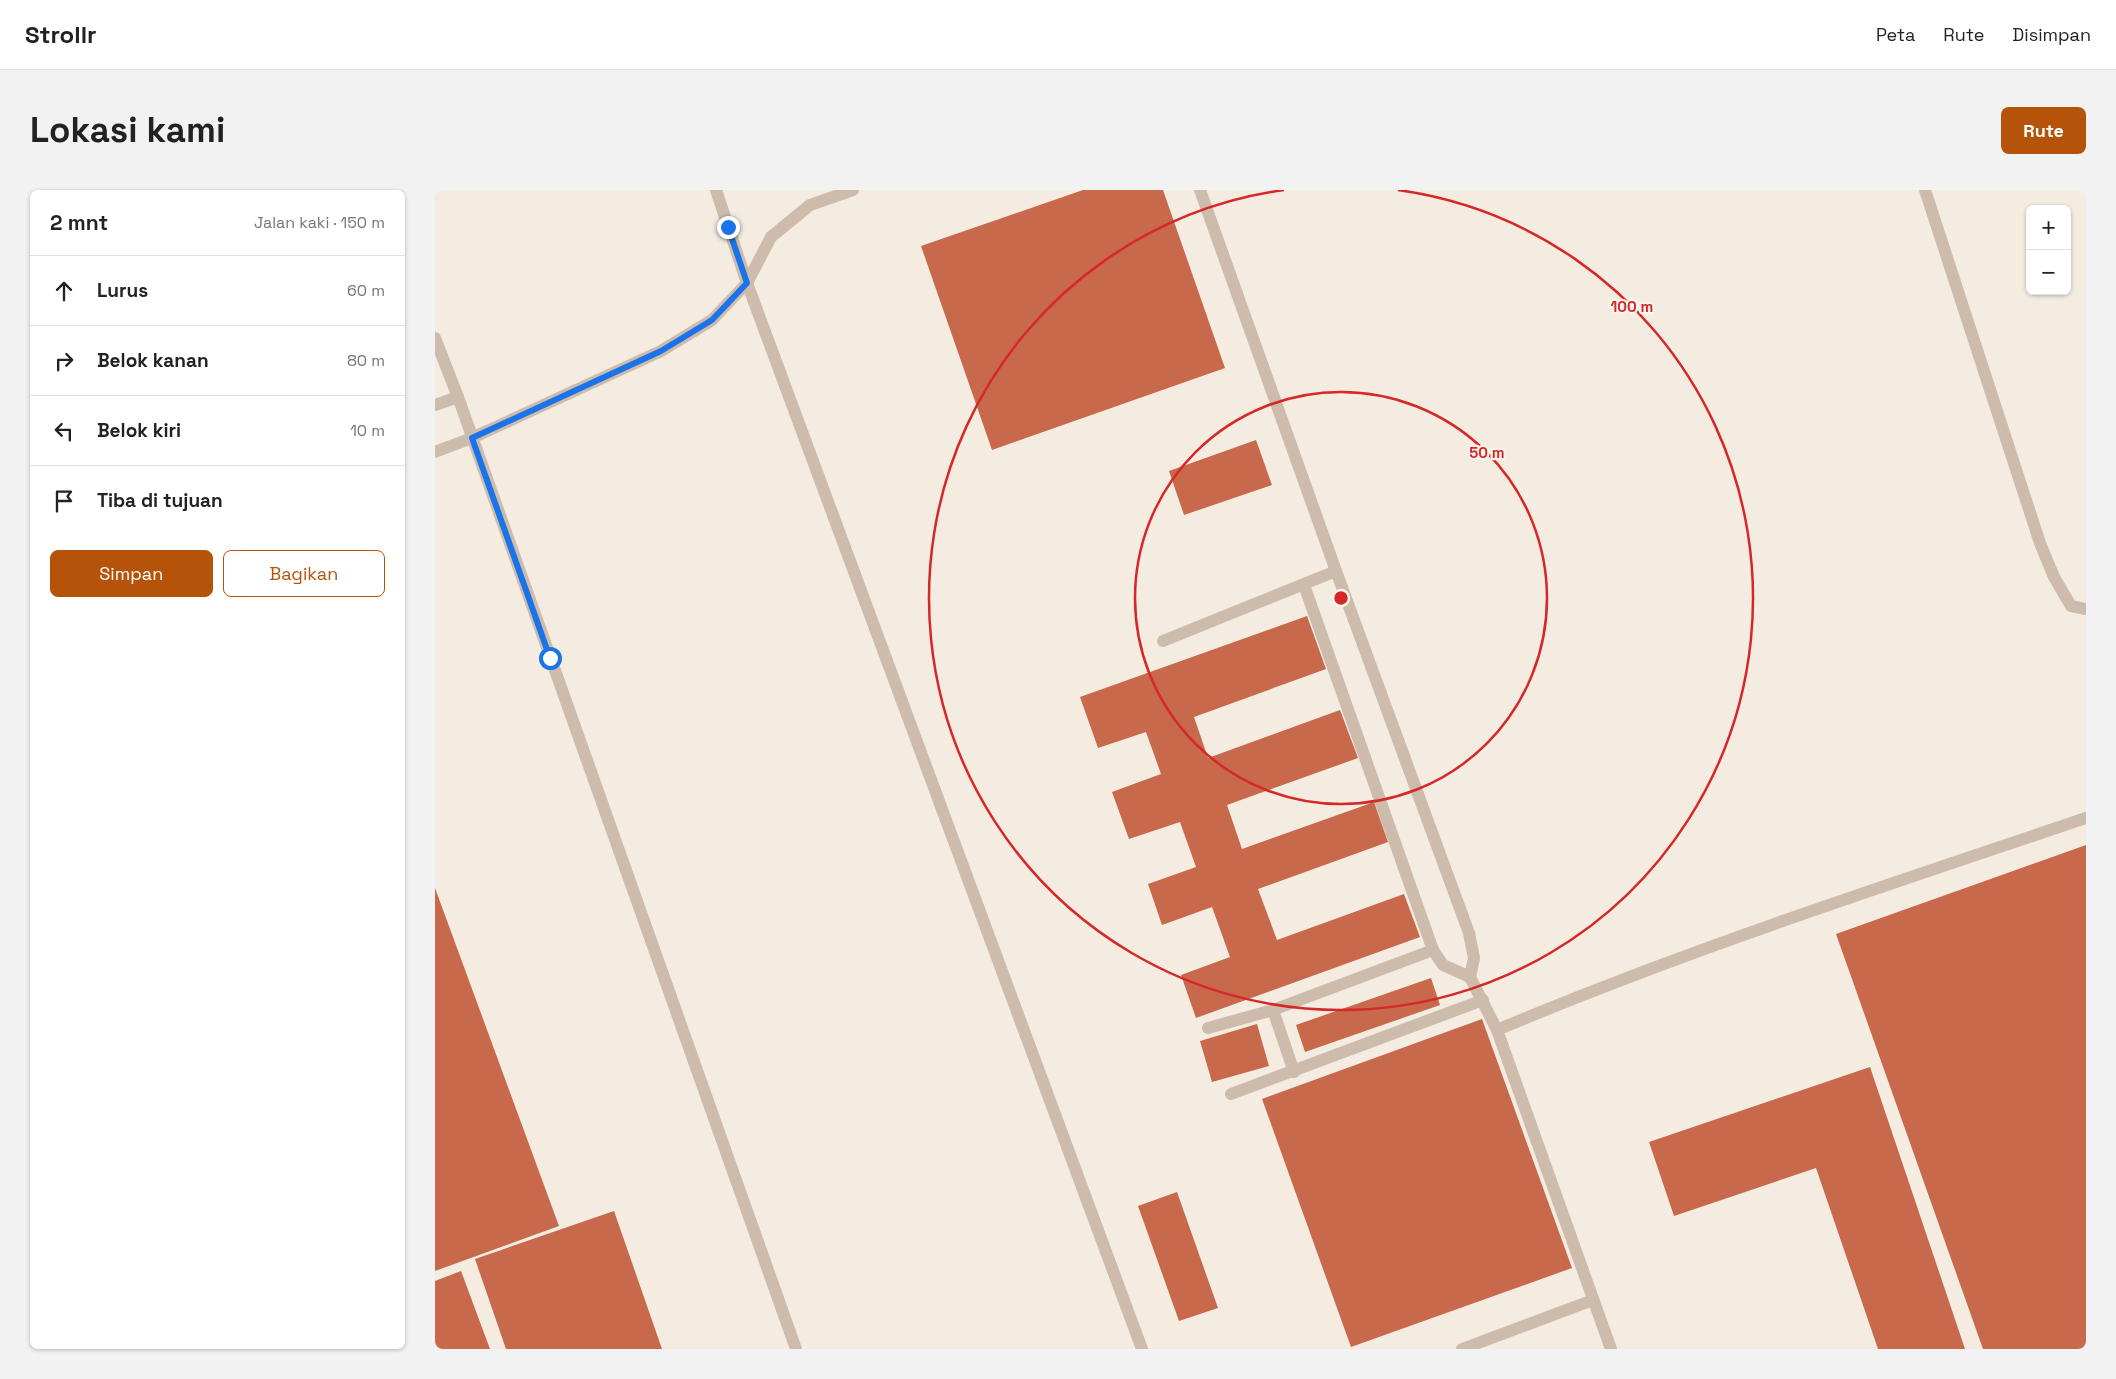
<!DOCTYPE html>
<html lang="id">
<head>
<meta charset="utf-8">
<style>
  body { margin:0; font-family:"Space Grotesk",sans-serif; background:#f2f2f2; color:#222 }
  .controls { position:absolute; right:15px; top:15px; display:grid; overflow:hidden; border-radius:8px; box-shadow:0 1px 4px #0004 }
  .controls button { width:45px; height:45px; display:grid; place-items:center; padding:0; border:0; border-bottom:1px solid #e0e0e0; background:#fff; color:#222; font:25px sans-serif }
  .stop { position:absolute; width:15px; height:15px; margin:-11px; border:4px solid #1a73e8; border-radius:50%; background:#fff }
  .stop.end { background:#1a73e8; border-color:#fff; box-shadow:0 1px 5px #0008 }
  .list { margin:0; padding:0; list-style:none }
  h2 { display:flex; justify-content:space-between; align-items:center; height:65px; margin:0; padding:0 20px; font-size:21px }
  h2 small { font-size:16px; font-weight:400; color:#767676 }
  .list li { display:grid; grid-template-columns:32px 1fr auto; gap:15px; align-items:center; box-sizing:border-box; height:70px; padding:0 20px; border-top:1px solid #e0e0e0 }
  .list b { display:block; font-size:19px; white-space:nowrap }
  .list em { font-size:16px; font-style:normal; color:#767676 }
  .actions { display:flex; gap:10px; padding:15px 20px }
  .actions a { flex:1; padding:11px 0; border:1px solid #b45309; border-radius:8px; text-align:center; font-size:18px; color:#b45309 }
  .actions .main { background:#b45309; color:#fff }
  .icon { flex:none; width:28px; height:28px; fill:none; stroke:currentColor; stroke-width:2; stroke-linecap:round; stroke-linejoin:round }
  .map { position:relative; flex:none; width:1651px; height:1159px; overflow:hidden; border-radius:8px }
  header { display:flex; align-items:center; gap:30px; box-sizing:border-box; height:70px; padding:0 25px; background:#fff; border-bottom:1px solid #e0e0e0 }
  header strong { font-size:24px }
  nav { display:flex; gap:28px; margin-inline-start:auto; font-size:18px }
  .intro { display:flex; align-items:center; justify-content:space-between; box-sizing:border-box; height:120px; padding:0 30px }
  h1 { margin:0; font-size:35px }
  .button { padding:12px 22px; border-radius:8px; background:#b45309; color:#fff; font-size:18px; font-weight:700 }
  main { display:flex; gap:30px; padding:0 30px }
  aside { flex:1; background:#fff; border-radius:8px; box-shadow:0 1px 4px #0004 }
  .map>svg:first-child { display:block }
  .building { fill:#c8694b }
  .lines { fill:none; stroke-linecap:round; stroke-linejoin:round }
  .service { stroke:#cdbbac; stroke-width:12 }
  .route { stroke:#1a73e8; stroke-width:6 }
  .ring { fill:none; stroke:#d62828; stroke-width:2.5 }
  .centre { fill:#d62828; stroke:#fbf5ee; stroke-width:2.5 }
  .ring-label { font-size:15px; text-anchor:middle; font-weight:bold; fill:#d62828; stroke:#fbf5ee; stroke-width:4.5; stroke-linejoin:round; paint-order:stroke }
</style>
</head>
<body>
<header>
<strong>Strollr</strong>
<nav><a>Peta</a><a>Rute</a><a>Disimpan</a></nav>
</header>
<div class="intro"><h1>Lokasi kami</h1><a class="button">Rute</a></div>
<main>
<aside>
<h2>2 mnt<small>Jalan kaki · 150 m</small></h2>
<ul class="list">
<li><svg class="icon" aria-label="ahead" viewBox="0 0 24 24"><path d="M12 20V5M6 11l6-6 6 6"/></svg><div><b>Lurus</b></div><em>60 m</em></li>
<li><svg class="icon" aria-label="right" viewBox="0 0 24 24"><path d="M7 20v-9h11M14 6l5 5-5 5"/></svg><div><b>Belok kanan</b></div><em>80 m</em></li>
<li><svg class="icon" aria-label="left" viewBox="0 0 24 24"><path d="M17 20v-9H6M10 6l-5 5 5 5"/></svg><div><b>Belok kiri</b></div><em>10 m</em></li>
<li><svg class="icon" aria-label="arrive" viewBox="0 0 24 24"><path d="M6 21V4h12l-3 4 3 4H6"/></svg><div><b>Tiba di tujuan</b></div></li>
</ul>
<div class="actions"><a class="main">Simpan</a><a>Bagikan</a></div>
</aside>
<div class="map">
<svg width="1651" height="1159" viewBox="0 0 1651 1159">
  <rect width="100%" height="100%" fill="#f4ebe1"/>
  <g class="building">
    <polygon points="648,0 728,0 790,178 557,260 486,56"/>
    <polygon points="821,250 837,295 749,325 734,281"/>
    <polygon points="872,426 891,479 759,527 773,568 905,520 923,568 792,615 807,659 939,612 953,652 823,699 842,750 969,704 985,747 761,828 746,785 795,767 777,717 727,735 713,694 761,677 745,632 694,649 677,602 726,584 711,542 663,558 645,507"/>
    <polygon points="1651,655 1651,1159 1548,1159 1401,744"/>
    <polygon points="0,698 124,1036 0,1081"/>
    <polygon points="996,788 1005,815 870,862 861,835"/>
    <polygon points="1047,829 1137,1078 916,1157 827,909"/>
    <polygon points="822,834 834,876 777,892 765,851"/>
    <polygon points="1435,877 1530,1159 1443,1159 1381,978 1239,1026 1214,952"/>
    <polygon points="742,1002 783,1118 744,1131 703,1016"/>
    <polygon points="179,1021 227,1159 71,1159 40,1069"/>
    <polygon points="26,1081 55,1159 0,1159 0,1091"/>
  </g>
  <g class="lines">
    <g class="service">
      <polyline points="281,0 312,93 707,1159"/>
      <polyline points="765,0 901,381 1034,743 1039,768 1035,787 1062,840"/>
      <polyline points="1490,0 1605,353 1619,387 1636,416 1651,419"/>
      <polyline points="0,148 23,207"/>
      <polyline points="0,215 23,207 361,1159"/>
      <polyline points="0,262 37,248 226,161 277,130 312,93 336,47 375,15 418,0"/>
      <polyline points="869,395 998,760 1008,775 1035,787"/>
      <polyline points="728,451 901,381"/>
      <polyline points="838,820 859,882"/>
      <polyline points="773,838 838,820 998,760"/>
      <polyline points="796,904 1048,810"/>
      <polyline points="1027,1159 1158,1110"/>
      <path d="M1176,1159L1062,840C1254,759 1453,695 1651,628"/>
    </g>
  </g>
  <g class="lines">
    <polyline class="route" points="115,468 37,248 226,161 277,130 312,93 293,37"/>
  </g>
  <g class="ring">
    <circle cx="906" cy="408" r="206"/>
    <path d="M963 0A412 412 0 1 1 849 0"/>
  </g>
  <circle cx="906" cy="408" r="8" class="centre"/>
  <g class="ring-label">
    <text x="1197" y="122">100 m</text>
    <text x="1052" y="268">50 m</text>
  </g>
</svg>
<div class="controls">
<button>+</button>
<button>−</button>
</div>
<div class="stop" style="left:115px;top:468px"></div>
<div class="stop end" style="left:293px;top:37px"></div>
</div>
</main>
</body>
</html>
